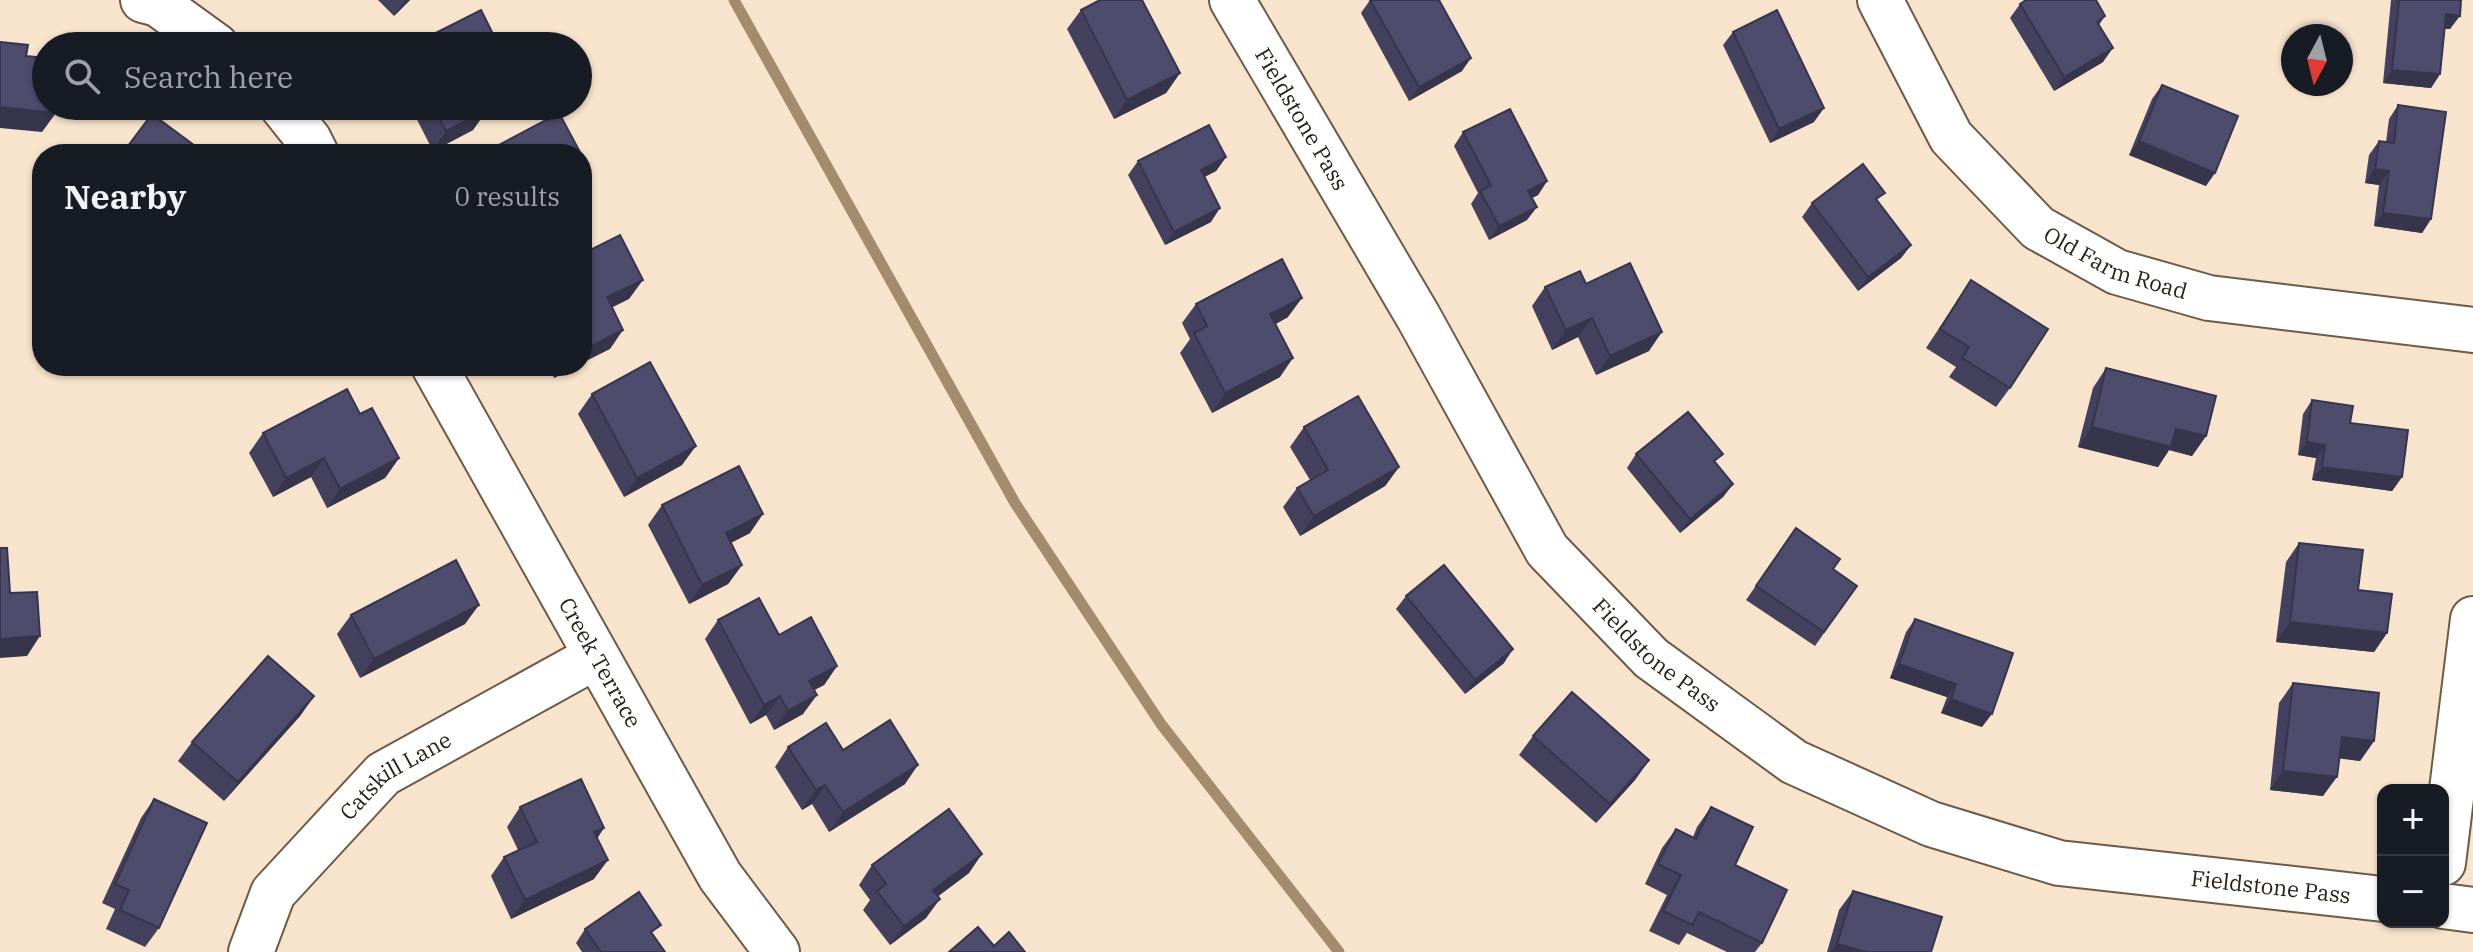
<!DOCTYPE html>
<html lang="en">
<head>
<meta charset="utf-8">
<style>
  body { margin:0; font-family:"IBM Plex Serif",serif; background:#20242c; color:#f1f3f6 }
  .controls { position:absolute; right:24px; bottom:24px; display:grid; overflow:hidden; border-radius:16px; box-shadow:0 2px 6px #0004 }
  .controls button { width:72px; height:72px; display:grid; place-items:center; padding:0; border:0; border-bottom:2px solid #363941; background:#171b24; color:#f1f3f6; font:40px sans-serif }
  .compass { position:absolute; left:2281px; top:24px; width:72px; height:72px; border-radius:50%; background:#171b24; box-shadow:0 2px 6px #0004; rotate:187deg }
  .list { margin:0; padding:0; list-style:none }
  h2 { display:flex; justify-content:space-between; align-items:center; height:104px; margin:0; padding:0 32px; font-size:34px }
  h2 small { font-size:26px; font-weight:400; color:#9ea1a6 }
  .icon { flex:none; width:44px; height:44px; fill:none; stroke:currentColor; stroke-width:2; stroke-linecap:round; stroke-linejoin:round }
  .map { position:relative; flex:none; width:2473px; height:952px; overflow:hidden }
  .search { position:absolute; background:#171b24; box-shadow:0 2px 6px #0004; left:32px; top:32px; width:560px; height:88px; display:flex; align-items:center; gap:20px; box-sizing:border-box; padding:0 28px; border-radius:44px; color:#9ea1a6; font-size:30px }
  .panel { position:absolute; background:#171b24; box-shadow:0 2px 6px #0004; left:32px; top:144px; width:560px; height:232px; border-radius:32px }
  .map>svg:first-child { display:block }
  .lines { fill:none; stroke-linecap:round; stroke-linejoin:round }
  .stream { stroke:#a58b6d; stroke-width:11 }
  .minor-casing { stroke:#6d5b48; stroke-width:48 }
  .minor { stroke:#fff; stroke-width:44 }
  .wall { fill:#43415d }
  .shaded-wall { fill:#37354c }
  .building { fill:#4e4c6c; stroke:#37354c; stroke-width:2 }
  .labels { text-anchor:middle; stroke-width:8; stroke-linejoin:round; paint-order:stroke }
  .street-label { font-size:22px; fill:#2a221a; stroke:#fef2e4 }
</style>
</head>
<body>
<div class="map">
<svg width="2473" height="952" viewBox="0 0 2473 952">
  <rect width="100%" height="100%" fill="#f8e4cd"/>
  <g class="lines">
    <polyline class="stream" points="734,0 1015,503 1161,724 1339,952"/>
    <g class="minor-casing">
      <g id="minor">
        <polyline points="143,0 158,4 216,46"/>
        <path id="s1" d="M1232,0L1419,318L1547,550L1651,658L1794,762L1931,824L2059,863L2383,899"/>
        <path id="s2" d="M1880,0L1951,137L2038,228L2117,272L2209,298L2473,330"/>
        <polyline points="282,106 309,140 316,154"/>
        <path id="s3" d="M434,366L720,876L777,952"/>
        <polyline points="2443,863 2473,619"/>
        <polyline points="2443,906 2473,910"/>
        <path id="s4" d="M251,952L273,893L383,774L595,657"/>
      </g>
    </g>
    <use href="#minor" class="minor"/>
  </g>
  <g class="wall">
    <polygon points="378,0 410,0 394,16"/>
    <polygon points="1370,0 1462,71 1409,101 1361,13"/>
    <polygon points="2391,0 2461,0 2450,29 2445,29 2440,74 2431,88 2383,83"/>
    <polygon points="2020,4 2105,16 2099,25 2103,62 2054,91 2010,18"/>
    <polygon points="1081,10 1180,73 1166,93 1114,119 1067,29"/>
    <polygon points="1733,32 1814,122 1770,143 1723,45"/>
    <polygon points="2162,85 2206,186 2129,155 2152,99"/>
    <polygon points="2398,105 2431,219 2422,233 2374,226 2379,185 2365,183 2369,155 2379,141 2386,142 2389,119"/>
    <polygon points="410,106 485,106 487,110 473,130 433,151"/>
    <polygon points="1463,132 1547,181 1538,195 1532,198 1527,220 1489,240 1471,204 1478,193 1454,146"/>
    <polygon points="1226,157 1216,171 1204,177 1211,222 1165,245 1128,175 1138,161"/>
    <polygon points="1878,202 1911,245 1901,258 1858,291 1802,217 1812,203"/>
    <polygon points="1971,280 2010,388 1996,407 1949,377 1956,367 1926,348"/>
    <polygon points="1586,284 1649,351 1596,375 1578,337 1552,350 1532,306 1545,287"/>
    <polygon points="1196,304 1288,317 1276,324 1280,377 1212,413 1180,353 1190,339 1182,323"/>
    <polygon points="248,366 266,366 251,373"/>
    <polygon points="548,366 577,366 554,378"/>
    <polygon points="2106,368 2206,436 2192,456 2169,450 2158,467 2078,447 2093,388"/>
    <polygon points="592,394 682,465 624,497 578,414"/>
    <polygon points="2312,400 2350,423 2402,477 2392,491 2312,480 2316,458 2298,455 2303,414"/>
    <polygon points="360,414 399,458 385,478 327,508 311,477 273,497 249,453 263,433"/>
    <polygon points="1304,427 1399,467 1385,486 1300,536 1283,507 1297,488 1310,480 1290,447"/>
    <polygon points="1636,454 1733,484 1723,497 1680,533 1627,468"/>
    <polygon points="662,505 750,533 731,543 742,565 728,584 689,604 648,525"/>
    <polygon points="1796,528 1833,569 1857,586 1815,646 1746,600"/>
    <polygon points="2299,543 2358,590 2387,633 2374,652 2276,642 2286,562"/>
    <polygon points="1406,596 1504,663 1465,694 1396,609"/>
    <polygon points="351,615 465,624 360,678 337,634"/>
    <polygon points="1915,619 1982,727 1941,713 1947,697 1890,678 1906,632"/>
    <polygon points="718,620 779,635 837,666 824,685 814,690 803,714 774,730 766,715 750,724 705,639"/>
    <polygon points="2293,683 2374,741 2360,761 2339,758 2323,796 2270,790 2279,703"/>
    <polygon points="314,696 300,716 224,801 178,761 192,742"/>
    <polygon points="1533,736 1649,760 1635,780 1596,823 1519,755"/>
    <polygon points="788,747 843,750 905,784 829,832 812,804 802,810 775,767"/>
    <polygon points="154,799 159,928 145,947 106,929 115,909 102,903 141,818"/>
    <polygon points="520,807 594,879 511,919 491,876 504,857 518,850 507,827"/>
    <polygon points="1711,807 1735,865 1762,943 1755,952 1727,952 1687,933 1679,945 1649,931 1667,895 1645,884 1662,848 1676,829 1693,837 1697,827"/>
    <polygon points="872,865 969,873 938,896 926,918 890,945 863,910 870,900 859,885"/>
    <polygon points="1853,891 1931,952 1827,952 1839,910"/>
    <polygon points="585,929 654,936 665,952 582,952 576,943"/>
  </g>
  <g class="shaded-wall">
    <polygon points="405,0 410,0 394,16"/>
    <polygon points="2446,14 2460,16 2450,29 2437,28"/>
    <polygon points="2113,48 2103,62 2054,91 2064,77"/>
    <polygon points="1471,58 1462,71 1409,101 1419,87"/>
    <polygon points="2392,70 2440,74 2431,88 2383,83"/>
    <polygon points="1180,73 1166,93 1114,119 1127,100"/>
    <polygon points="1,107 56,113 42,132 0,128 0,109"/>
    <polygon points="1824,108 1814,122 1770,143 1779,129"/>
    <polygon points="487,110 473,130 433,151 446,131"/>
    <polygon points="2139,141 2215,173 2206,186 2129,155"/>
    <polygon points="1226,157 1216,171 1191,184 1201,170"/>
    <polygon points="2375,169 2389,171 2379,185 2365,183"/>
    <polygon points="1547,181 1538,195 1519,205 1528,191"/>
    <polygon points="1537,207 1527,220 1489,240 1499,226"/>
    <polygon points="1220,208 1211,222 1165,245 1174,232"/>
    <polygon points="2383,213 2431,219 2422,233 2374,226"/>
    <polygon points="1911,245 1901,258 1858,291 1868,277"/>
    <polygon points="643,280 629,299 593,317 607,297"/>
    <polygon points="1302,298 1288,317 1257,334 1270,314"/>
    <polygon points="1592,318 1578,337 1552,350 1566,330"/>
    <polygon points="623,330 610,349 582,363 582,351"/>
    <polygon points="1662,332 1649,351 1596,375 1610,356"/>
    <polygon points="1293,358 1280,377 1212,413 1225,393"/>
    <polygon points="256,366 266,366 251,373"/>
    <polygon points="562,366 577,366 554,378"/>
    <polygon points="2092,427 2176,429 2206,436 2192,456 2169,450 2158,467 2078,447"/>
    <polygon points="2307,442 2325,445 2316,458 2298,455"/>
    <polygon points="696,446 682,465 624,497 637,478"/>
    <polygon points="324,458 311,477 273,497 286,478"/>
    <polygon points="399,458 385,478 327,508 340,489"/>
    <polygon points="1399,467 1385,486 1300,536 1314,516"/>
    <polygon points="2322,467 2402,477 2392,491 2312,480"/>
    <polygon points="1733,484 1723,497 1680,533 1690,519"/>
    <polygon points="763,514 750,533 712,552 726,533"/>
    <polygon points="742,565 728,584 689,604 702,585"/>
    <polygon points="479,605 465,624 360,678 374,659"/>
    <polygon points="2290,622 2387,633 2374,652 2276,642"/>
    <polygon points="40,636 27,656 0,658 0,639"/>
    <polygon points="1513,649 1504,663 1465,694 1475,680"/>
    <polygon points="1899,664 1956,684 1947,697 1890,678"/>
    <polygon points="837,666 824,685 795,700 809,681"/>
    <polygon points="817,695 803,714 774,730 788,711"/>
    <polygon points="314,696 300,716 224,801 238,782"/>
    <polygon points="780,696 766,715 750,724 764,705"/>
    <polygon points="1951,699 1992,714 1982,727 1941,713"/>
    <polygon points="2342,737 2374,741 2360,761 2328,757"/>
    <polygon points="1649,760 1635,780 1596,823 1610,804"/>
    <polygon points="918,765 905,784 829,832 843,812"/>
    <polygon points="2283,771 2337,777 2323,796 2270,790"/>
    <polygon points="825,785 812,804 802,810 816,790"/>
    <polygon points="604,828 591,848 594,832"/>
    <polygon points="982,854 969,873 920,910 933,890"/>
    <polygon points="608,860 594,879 511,919 525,900"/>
    <polygon points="940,899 926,918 890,945 904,926"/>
    <polygon points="1837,944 1866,952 1831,952"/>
  </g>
  <g class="building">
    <polygon points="1100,0 1142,0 1180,73 1127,100 1081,10"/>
    <polygon points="1370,0 1439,0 1471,58 1419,87"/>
    <polygon points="2026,0 2096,0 2105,16 2097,22 2113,48 2064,77 2020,4"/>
    <polygon points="2399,0 2461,0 2460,16 2446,14 2440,74 2392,70"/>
    <polygon points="481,10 499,46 410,46"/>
    <polygon points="1777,10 1824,108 1779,129 1733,32"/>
    <polygon points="0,42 28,45 26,56 46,58 46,106 57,106 56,113 1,107 0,119"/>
    <polygon points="2162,85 2238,116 2215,173 2139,141"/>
    <polygon points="2398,105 2446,112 2431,219 2383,213 2389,171 2375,169 2379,141 2394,143"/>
    <polygon points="433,106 485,106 487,110 446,131"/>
    <polygon points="1510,109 1547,181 1528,191 1537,207 1499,226 1480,191 1491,185 1463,132"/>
    <polygon points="559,113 581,154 482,154"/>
    <polygon points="152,114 206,154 122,154"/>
    <polygon points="1209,125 1226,157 1201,170 1220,208 1174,232 1138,161"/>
    <polygon points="1863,164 1885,193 1876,199 1911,245 1868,277 1812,203"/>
    <polygon points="620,235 643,280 607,297 623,330 582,351 582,254"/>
    <polygon points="1282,259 1302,298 1270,314 1293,358 1225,393 1194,333 1207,326 1196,304"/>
    <polygon points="1630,263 1662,332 1610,356 1592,318 1566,330 1545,287 1580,271 1586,284"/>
    <polygon points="1971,280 2048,329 2010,388 1962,358 1969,347 1940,329"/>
    <polygon points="650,362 696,446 637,478 592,394"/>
    <polygon points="2106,368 2216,396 2206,436 2176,429 2171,447 2092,427"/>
    <polygon points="347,389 360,414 372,408 399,458 340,489 324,458 286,478 263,433"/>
    <polygon points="1358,396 1399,467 1314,516 1297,488 1328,470 1304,427"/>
    <polygon points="2312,400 2353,406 2350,423 2408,430 2402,477 2322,467 2325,445 2307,442"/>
    <polygon points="1688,412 1723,454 1714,461 1733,484 1690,519 1636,454"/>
    <polygon points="739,466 763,514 726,533 742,565 702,585 662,505"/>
    <polygon points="1796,528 1840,559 1833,569 1857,586 1824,632 1756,586"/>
    <polygon points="2299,543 2363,550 2358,590 2392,594 2387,633 2290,622"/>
    <polygon points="0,548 7,548 10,593 37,592 40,636 0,639"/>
    <polygon points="456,560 479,605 374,659 351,615"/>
    <polygon points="1444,565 1513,649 1475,680 1406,596"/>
    <polygon points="759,598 779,635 811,617 837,666 809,681 817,695 788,711 780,696 764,705 718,620"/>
    <polygon points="1915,619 2013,653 1992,714 1951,699 1956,684 1899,664"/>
    <polygon points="268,656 314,696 238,782 192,742"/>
    <polygon points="2293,683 2379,693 2374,741 2342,737 2337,777 2283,771"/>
    <polygon points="1572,692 1649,760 1610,804 1533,736"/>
    <polygon points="890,720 918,765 843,812 825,785 816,790 788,747 826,723 843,750"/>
    <polygon points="581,779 604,828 594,832 608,860 525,900 504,857 537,842 520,807"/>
    <polygon points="154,799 207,823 159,928 120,910 129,890 115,884"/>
    <polygon points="1711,807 1753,827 1735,865 1787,890 1762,943 1699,912 1692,925 1663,911 1681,875 1658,864 1676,829 1696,839"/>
    <polygon points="949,809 982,854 933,890 940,899 904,926 877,891 886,884 872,865"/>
    <polygon points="1853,891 1942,917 1931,952 1866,952 1837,944"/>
    <polygon points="639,892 661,925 651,932 665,952 601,952 585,929"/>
    <polygon points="978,927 994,946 1009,932 1025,952 949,952"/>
  </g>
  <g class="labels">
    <g class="street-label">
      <text dy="8" stroke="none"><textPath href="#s1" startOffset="138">Fieldstone Pass</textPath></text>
      <text dy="8" stroke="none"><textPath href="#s2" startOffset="366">Old Farm Road</textPath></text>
      <text dy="8" stroke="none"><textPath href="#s1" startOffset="786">Fieldstone Pass</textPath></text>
      <text dy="8" stroke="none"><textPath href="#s3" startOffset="340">Creek Terrace</textPath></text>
      <text dy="8" stroke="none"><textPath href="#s4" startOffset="234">Catskill Lane</textPath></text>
      <text dy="8" stroke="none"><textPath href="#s1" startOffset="1458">Fieldstone Pass</textPath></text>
    </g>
  </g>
</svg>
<div class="controls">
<button>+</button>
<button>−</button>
</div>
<svg class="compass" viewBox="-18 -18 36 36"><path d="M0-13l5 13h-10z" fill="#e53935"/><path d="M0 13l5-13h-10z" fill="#9ea1a6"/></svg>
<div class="search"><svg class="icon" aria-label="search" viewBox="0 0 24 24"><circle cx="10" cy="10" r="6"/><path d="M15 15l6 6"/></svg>Search here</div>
<section class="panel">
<h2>Nearby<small>0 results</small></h2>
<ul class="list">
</ul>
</section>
</div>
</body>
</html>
